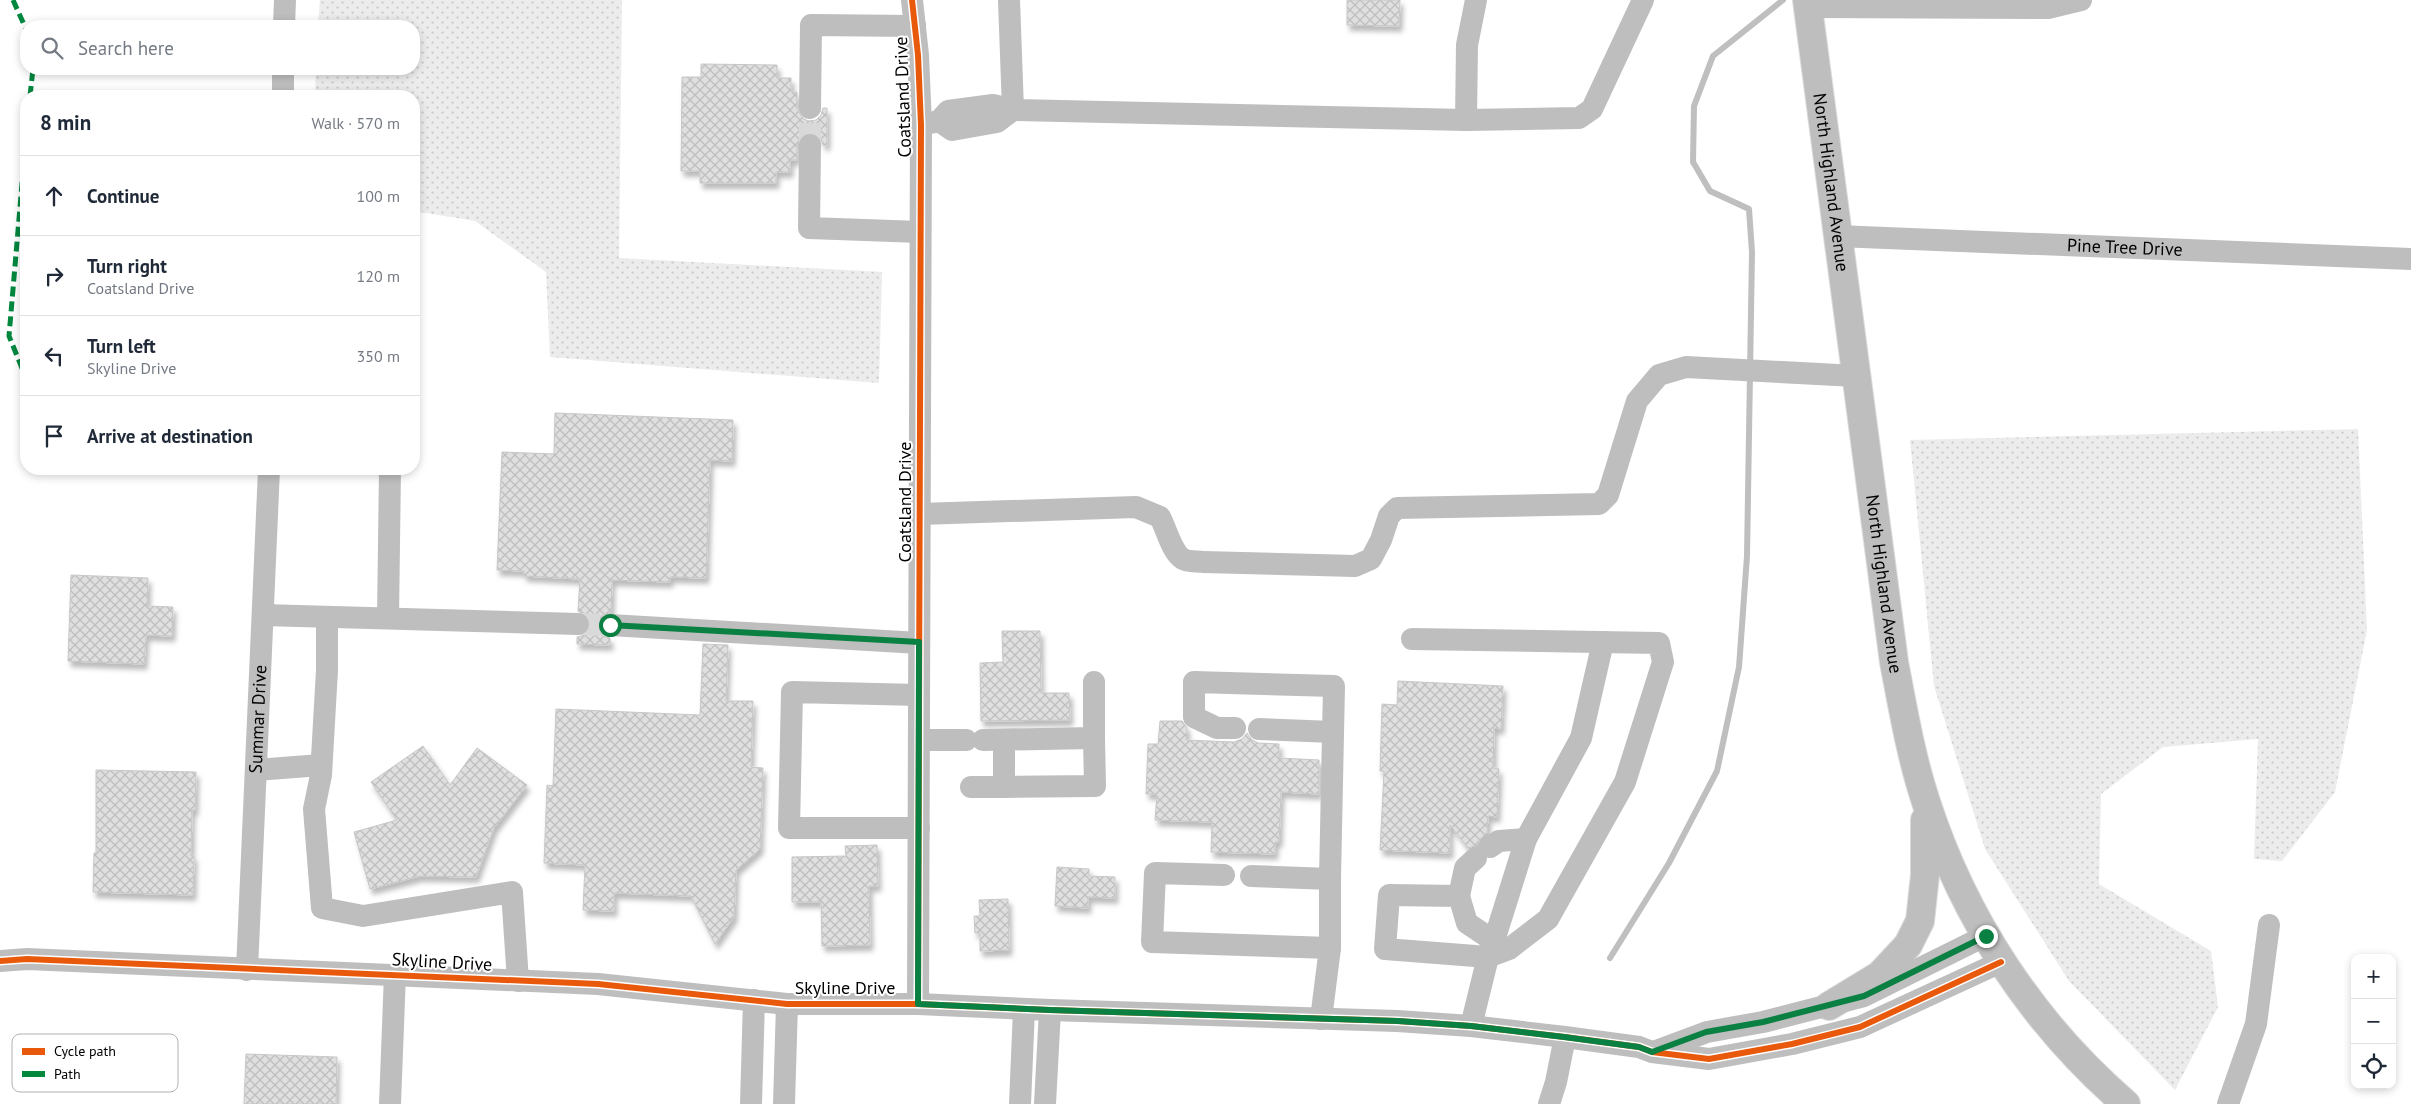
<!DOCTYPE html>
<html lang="en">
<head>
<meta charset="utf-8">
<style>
  body { margin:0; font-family:"PT Sans",sans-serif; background:#f6f6f7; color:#1f2937 }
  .controls { position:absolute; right:15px; bottom:15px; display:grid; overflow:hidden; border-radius:10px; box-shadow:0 2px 8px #0003 }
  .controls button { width:45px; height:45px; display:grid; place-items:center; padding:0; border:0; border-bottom:1px solid #e0e1e3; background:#fff; color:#1f2937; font:25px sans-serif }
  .stop { position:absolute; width:15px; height:15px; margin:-11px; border:4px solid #0b8043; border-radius:50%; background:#fff }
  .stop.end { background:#0b8043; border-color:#fff; box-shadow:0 1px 5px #0008 }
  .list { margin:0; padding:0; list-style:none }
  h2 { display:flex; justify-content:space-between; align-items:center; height:65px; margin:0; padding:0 20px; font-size:21px }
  h2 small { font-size:16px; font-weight:400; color:#747a83 }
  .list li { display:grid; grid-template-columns:32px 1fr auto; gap:15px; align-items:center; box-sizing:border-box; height:80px; padding:0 20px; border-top:1px solid #e0e1e3 }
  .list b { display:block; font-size:19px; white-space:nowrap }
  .list p { margin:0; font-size:16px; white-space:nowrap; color:#747a83 }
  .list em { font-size:16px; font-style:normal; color:#747a83 }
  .icon { flex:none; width:28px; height:28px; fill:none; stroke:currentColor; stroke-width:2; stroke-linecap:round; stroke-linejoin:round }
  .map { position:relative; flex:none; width:2411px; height:1104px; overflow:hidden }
  .search { position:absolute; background:#fff; box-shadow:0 2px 8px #0003; left:20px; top:20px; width:400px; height:55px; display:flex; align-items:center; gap:12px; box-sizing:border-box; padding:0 18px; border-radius:20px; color:#747a83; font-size:19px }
  .panel { position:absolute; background:#fff; box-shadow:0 2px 8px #0003; left:20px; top:90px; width:400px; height:385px; border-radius:20px }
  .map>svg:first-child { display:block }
  .grass { fill:url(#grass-dots) }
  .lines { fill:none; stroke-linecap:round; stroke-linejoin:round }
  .stream { stroke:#bfbfbf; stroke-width:6 }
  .building { fill:url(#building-cross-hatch); stroke:#c7c7c7; filter:url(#shadow) }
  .minor-tunnel { stroke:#d9d9d9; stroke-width:22; stroke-dasharray:22 11; stroke-linecap:butt }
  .major-casing { stroke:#dbdbdb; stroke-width:30 }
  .minor { stroke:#bebebe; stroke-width:22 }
  .major { stroke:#bebebe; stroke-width:28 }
  .quiet { stroke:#00873e; stroke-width:5; stroke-dasharray:10 5; stroke-linecap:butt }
  .cycleway-casing { stroke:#fff; stroke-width:9 }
  .cycleway { stroke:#e8590c; stroke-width:6 }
  .route { stroke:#0b8043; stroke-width:6 }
  .labels { text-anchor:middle; stroke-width:4; stroke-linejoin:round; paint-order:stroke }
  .street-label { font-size:18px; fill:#000; stroke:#fff }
  .key { fill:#fff; stroke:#b2b2b2; stroke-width:1 }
  .key-label { font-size:14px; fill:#000 }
</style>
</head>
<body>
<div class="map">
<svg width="2411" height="1104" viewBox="0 0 2411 1104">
  <defs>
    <pattern id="grass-dots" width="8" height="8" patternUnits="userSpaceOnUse" patternTransform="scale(1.25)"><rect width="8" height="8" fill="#ececec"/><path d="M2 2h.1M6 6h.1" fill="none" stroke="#c9c9c9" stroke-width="1.8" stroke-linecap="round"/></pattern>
    <pattern id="building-cross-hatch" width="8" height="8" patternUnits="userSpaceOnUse" patternTransform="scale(1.25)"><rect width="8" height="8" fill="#dfdfdf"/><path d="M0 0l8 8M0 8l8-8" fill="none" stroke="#bebebe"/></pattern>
    <filter id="shadow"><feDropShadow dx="3" dy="5.5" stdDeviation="2.5" flood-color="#0004"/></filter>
  </defs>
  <rect width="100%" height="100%" fill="#fff"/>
  <g class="grass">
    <polygon points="320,0 622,0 619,258 882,272 879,383 550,357 546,272 475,221 414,211 414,96 315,96 316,69 414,69 414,26 318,26"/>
    <polygon points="2358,429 2367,630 2335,792 2282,861 2254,859 2258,739 2163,747 2101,794 2099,884 2211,951 2218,1007 2175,1090 2069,981 1985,849 1934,686 1910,440"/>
  </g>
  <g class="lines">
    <polyline class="stream" points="1610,958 1669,863 1717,771 1739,667 1747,556 1752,252 1749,209 1710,191 1693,162 1694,106 1713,56 1783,0"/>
  </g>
  <g class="building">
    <polygon points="1347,0 1400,0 1399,26 1347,25"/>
    <polygon points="701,64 777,65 777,78 791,78 791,92 797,92 797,108 803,119 809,121 816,120 821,115 823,108 827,108 827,145 823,145 821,138 816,134 810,132 803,134 797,144 797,160 790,160 790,172 776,172 776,183 700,183 700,171 681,171 682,77 701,77"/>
    <polygon points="555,413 733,420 732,461 710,460 706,578 670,577 670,582 612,580 611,612 599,617 597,625 602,636 610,638 610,645 577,644 577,637 585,635 591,625 589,617 578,611 580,579 524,576 524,571 497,570 502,452 554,454"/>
    <polygon points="71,575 148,578 147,606 173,607 172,636 146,635 144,664 68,661"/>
    <polygon points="1002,631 1040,631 1041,693 1069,693 1070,720 981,721 980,663 1003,662"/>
    <polygon points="703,644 728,645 726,701 753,701 751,767 763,768 760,849 736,870 734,917 715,944 691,896 614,893 614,911 583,910 585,865 544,863 547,785 553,786 556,709 700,715"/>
    <polygon points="1398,681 1503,686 1501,729 1494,728 1493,768 1499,769 1497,817 1488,816 1487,833 1479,841 1477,845 1468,848 1450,825 1450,853 1380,850 1384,771 1380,771 1382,704 1397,705"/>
    <polygon points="1160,721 1182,721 1187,728 1186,740 1234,742 1242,739 1247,733 1252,740 1258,743 1279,744 1279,758 1319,760 1319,794 1281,792 1279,842 1275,842 1275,854 1211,852 1212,822 1155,820 1157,794 1146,794 1148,744 1158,744"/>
    <polygon points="423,746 450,785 477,748 527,785 494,828 476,877 420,876 370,889 354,832 397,820 371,782"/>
    <polygon points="96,770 196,772 195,810 192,810 191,856 194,856 193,895 93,892 94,853 96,853"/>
    <polygon points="877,845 878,886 869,886 870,945 822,946 821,902 792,902 792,857 846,856 845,846"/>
    <polygon points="1057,867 1089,869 1089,876 1115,877 1115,898 1088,897 1088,908 1055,906"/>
    <polygon points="1008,899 1009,950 980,951 980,933 975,933 974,916 980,916 979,900"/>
    <polygon points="246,1054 337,1057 336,1104 244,1104"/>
  </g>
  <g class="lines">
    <g class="minor-tunnel">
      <polyline points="810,145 810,108"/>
      <polyline points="578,624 610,625"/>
    </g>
    <g class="major-casing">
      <g id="major">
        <path id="s3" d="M1807,0L1894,662C1903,709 1911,757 1926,802C1964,919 2033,1024 2126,1104"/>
        <polyline points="1829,1006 1880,975 1908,945 1920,921 1925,875 1925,820"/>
      </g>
    </g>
    <g class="minor">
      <polyline points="912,0 918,55 921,125 918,1004"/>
      <polyline points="1009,0 1013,110 1466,120 1579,118 1592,109 1643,0"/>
      <polyline points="1808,7 2048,8 2081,0"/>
      <polyline points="284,26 285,0"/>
      <polyline points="283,96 283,69"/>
      <polyline points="810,108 811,25 915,26"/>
      <polyline points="1466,120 1467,45 1476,0"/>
      <polyline points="921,125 939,121 948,111 993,105 1013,110 997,122 952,130 939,121"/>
      <polyline points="810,145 809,228 920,232"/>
      <path id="s1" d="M1837,236L2411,259"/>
      <path d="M920,514L1136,507L1160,517C1166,528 1172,553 1183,559C1188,562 1197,561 1203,562L1355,566L1371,559L1381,540L1389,516L1397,508L1599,504L1608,495L1637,401L1659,375L1686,367L1856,376"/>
      <polyline points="263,615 578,624"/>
      <polyline points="327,617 327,670 321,775 314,809 322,908 363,916 512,892 518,981"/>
      <polyline points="388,618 390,469"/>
      <polyline points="610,625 919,643"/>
      <polyline points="1412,639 1659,643 1663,662 1625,782 1548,919 1509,949 1488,957 1471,1026"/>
      <polyline points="1235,728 1217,728 1194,717 1194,682 1334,686 1330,879 1251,876"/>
      <polyline points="1259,729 1333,732"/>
      <polyline points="919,740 966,740"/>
      <polyline points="983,740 1094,738 1094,682"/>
      <polyline points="1004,740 1004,787 1095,786 1094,738"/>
      <polyline points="256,770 321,765"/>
      <polyline points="971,787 1004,787"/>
      <polyline points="919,828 789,828 792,692 919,695"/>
      <polyline points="1490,847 1499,841 1526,839"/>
      <polyline points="1224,875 1155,873 1152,942 1330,948 1321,1019"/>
      <polyline points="1330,879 1330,948"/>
      <polyline points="1459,896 1465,868 1476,858"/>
      <polyline points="1494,941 1467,923 1459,896 1389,895 1385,949 1488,957 1494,941 1526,839 1581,738 1603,642"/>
      <polyline points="0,961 27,959 598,984 787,1004 918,1004 1050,1010 1397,1021 1471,1026 1565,1037 1639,1047 1652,1052 1709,1059 1792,1044 1860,1027 2001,962"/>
      <path id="s2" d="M247,970L269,469"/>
      <polyline points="1656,1051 1707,1032 1763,1022 1864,996 1985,936"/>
      <polyline points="390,1104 395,974"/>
      <polyline points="751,1104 754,1000"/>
      <polyline points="784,1104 787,1004"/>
      <polyline points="1020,1104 1024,1009"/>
      <polyline points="1045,1104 1050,1010"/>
      <polyline points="1549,1104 1556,1082 1565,1037"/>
      <polyline points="2228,1104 2256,1024 2269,925"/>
    </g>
    <use href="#major" class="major"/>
    <g class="quiet">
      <polyline points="13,0 26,29"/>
      <polyline points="30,96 33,69"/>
      <polyline points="26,137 9,336 26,378"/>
    </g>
    <g class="cycleway-casing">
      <g id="cycleway">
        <polyline points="912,0 918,55 921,125 918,1004"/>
        <polyline points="0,961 27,959 598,984 787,1004 918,1004 1050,1010 1397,1021 1471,1026 1565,1037 1639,1047 1652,1052 1709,1059 1792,1044 1860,1027 2001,962"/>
      </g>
    </g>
    <use href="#cycleway" class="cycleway"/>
  </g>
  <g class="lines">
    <polyline class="route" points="610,625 919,642 918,1004 1050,1010 1398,1021 1471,1026 1564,1037 1639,1047 1652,1052 1706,1032 1763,1022 1864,996 1986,936"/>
  </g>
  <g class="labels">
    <g class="street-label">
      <text transform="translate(903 97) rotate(-92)" y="6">Coatsland Drive</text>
      <text dy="6" stroke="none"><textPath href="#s3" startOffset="184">North Highland Avenue</textPath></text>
      <text dy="6" stroke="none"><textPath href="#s1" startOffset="288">Pine Tree Drive</textPath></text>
      <text transform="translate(905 502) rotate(-90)" y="6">Coatsland Drive</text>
      <text dy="6" stroke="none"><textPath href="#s3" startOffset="589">North Highland Avenue</textPath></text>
      <text dy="6" stroke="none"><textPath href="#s2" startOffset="251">Summar Drive</textPath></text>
      <text transform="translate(442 962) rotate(3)" y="6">Skyline Drive</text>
      <text x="845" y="994">Skyline Drive</text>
    </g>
  </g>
  <rect x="12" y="1034" width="166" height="58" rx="8" class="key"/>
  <rect x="22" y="1048" width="23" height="7" fill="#e8590c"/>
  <rect x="22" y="1071" width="23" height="6" fill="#00873e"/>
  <g class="key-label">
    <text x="54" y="1056">Cycle path</text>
    <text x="54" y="1079">Path</text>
  </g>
</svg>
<div class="controls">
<button>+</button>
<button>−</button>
<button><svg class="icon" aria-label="locate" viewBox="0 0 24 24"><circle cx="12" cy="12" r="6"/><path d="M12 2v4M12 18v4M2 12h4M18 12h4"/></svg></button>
</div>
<div class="stop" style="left:610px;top:625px"></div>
<div class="stop end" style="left:1986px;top:936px"></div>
<div class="search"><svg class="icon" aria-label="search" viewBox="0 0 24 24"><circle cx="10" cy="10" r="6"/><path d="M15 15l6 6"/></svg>Search here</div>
<section class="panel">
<h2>8 min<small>Walk · 570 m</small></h2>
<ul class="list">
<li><svg class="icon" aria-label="ahead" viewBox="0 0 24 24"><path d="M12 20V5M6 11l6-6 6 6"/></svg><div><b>Continue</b></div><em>100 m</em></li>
<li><svg class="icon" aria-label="right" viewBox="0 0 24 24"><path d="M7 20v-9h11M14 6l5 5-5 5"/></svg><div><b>Turn right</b><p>Coatsland Drive</p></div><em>120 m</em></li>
<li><svg class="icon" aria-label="left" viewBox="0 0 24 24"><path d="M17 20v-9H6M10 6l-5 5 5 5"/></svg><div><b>Turn left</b><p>Skyline Drive</p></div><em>350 m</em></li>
<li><svg class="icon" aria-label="arrive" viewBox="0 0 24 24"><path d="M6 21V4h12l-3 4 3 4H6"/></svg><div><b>Arrive at destination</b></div></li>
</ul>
</section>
</div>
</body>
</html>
